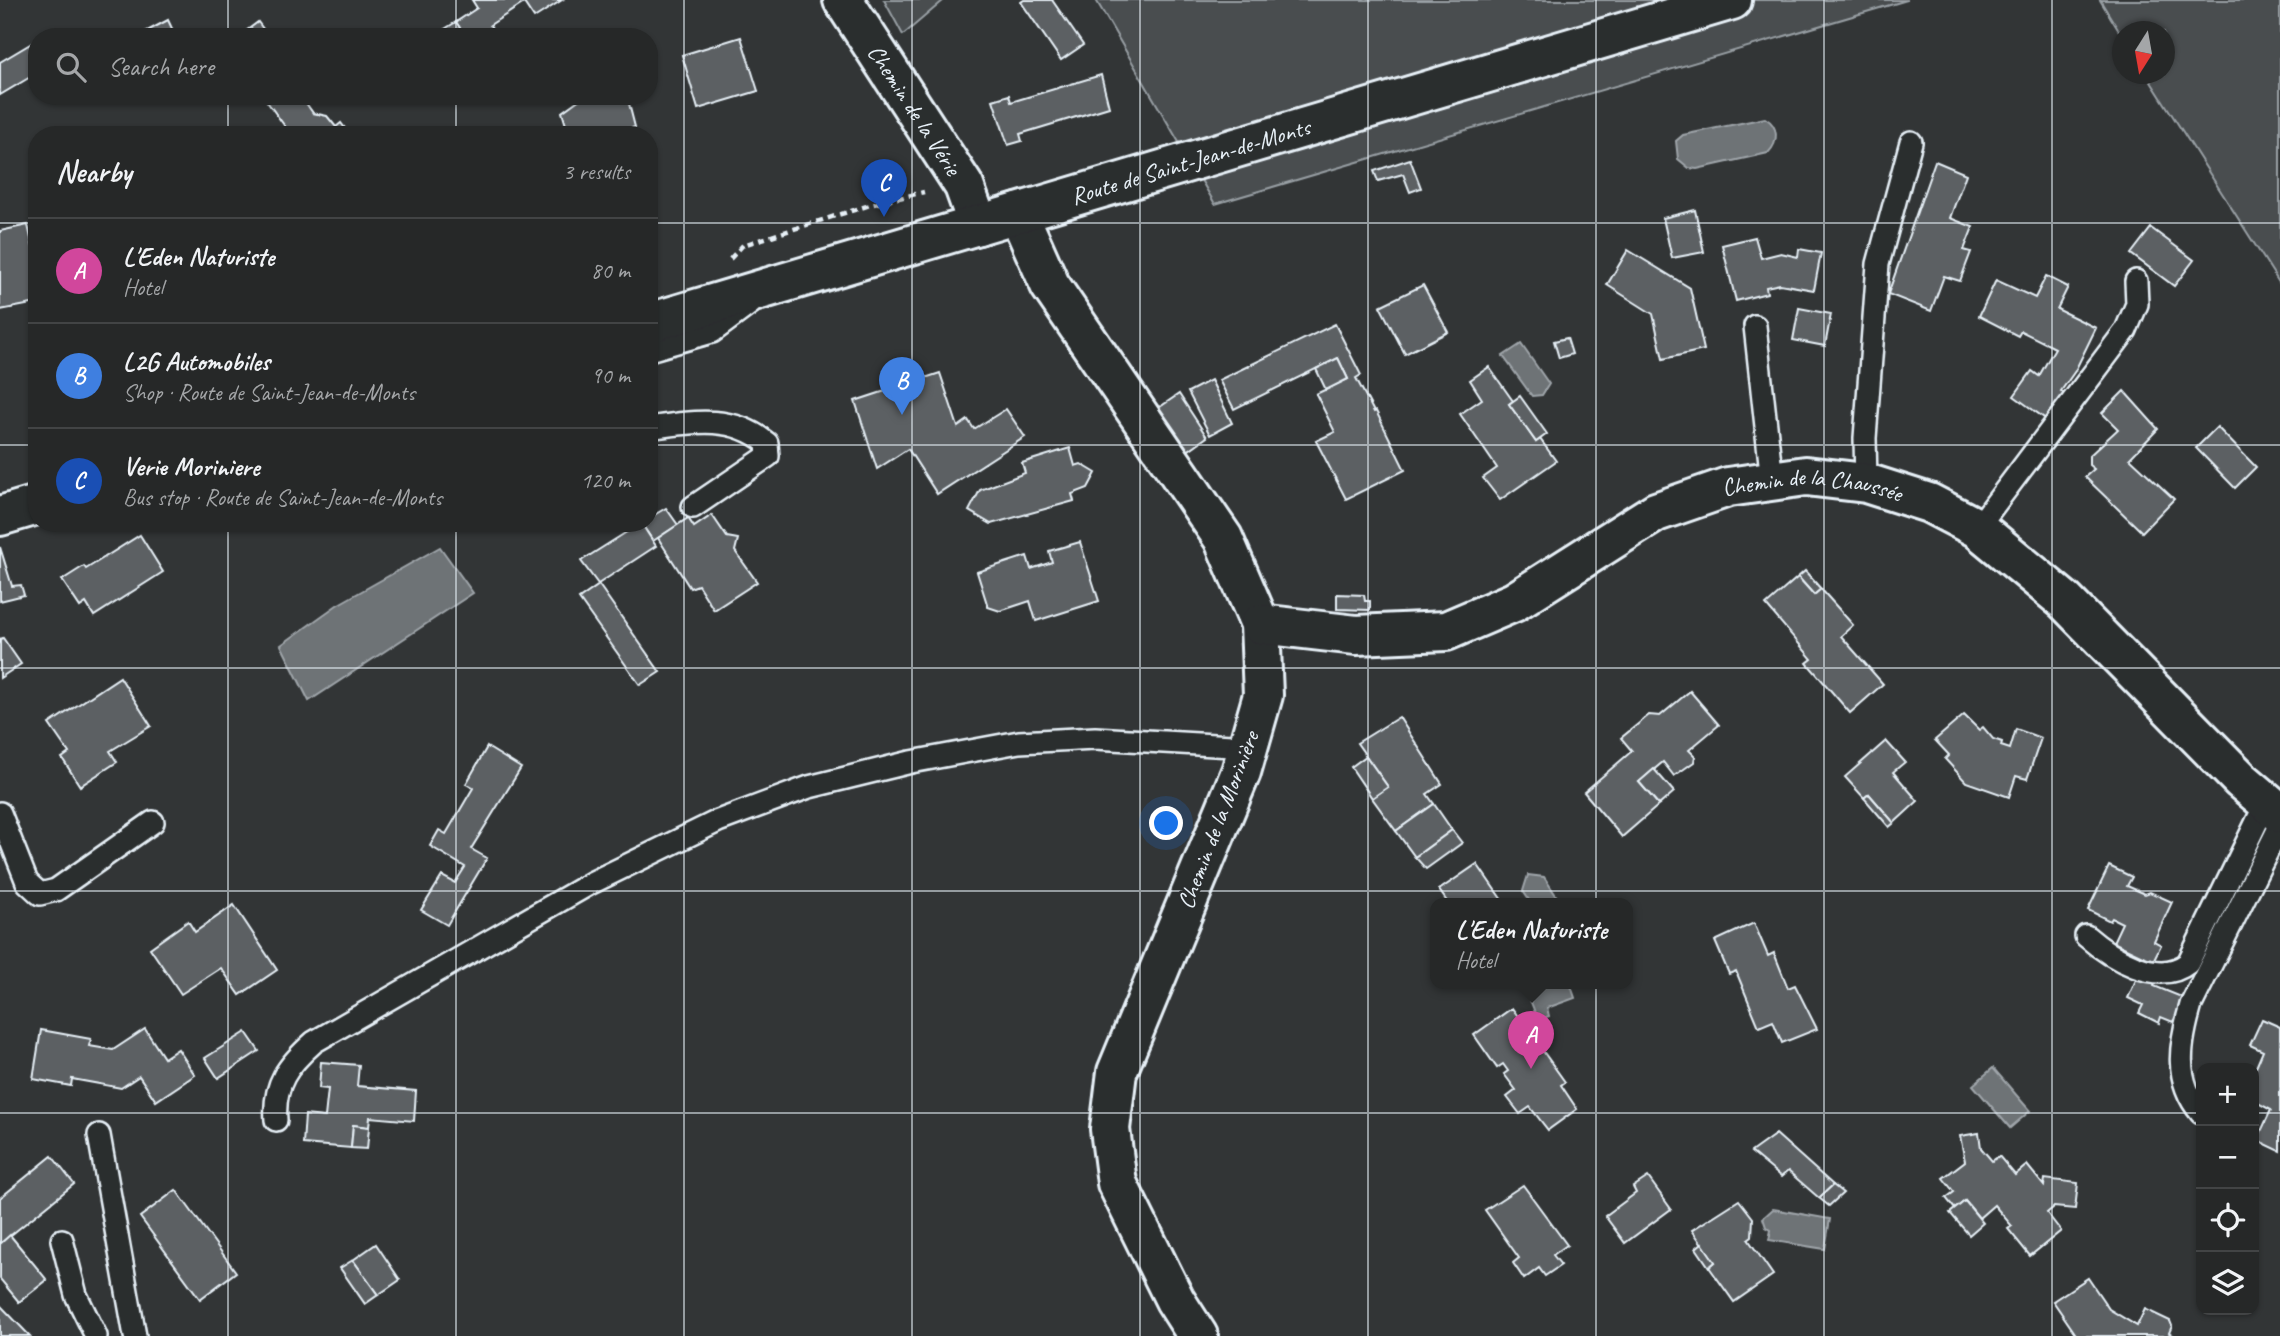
<!DOCTYPE html>
<html lang="en">
<head>
<meta charset="utf-8">
<style>
  body { margin:0; font-family:Caveat,sans-serif; background:#323434; color:#f1f3f6 }
  .controls { position:absolute; right:21px; bottom:21px; display:grid; overflow:hidden; border-radius:14px; box-shadow:0 2px 5px #0004 }
  .controls button { width:63px; height:63px; display:grid; place-items:center; padding:0; border:0; border-bottom:2px solid #424445; background:#262828; color:#f1f3f6; font:35px sans-serif }
  .compass { position:absolute; left:2112px; top:21px; width:63px; height:63px; border-radius:50%; background:#262828; box-shadow:0 2px 5px #0004; rotate:191deg }
  .you { position:absolute; left:1167px; top:824px; width:24px; height:24px; margin:-18px; border:5px solid #fff; border-radius:50%; background:#1a73e8; box-shadow:0 0 0 10px #1a73e833 }
  .badge { display:grid; place-items:center; width:46px; height:46px; border-radius:50%; background:#ffd166; color:#fff; font-size:23px; font-weight:700 }
  .pin { position:absolute; translate:-50% -58px; filter:drop-shadow(0 2px 4px #0008) }
  .pin::after { content:''; position:absolute; top:37px; width:24px; height:21px; background:inherit; clip-path:polygon(0 0,100% 0,50% 100%) }
  .popup { position:absolute; left:1430px; top:898px; width:203px; height:91px; box-sizing:border-box; display:grid; place-content:center; border-radius:14px; background:#262828; filter:drop-shadow(0 2px 5px #0005); font-size:23px; white-space:nowrap; color:#a4a6a8 }
  .popup b { font-size:26px; color:#f1f3f6 }
  .popup::after { content:''; position:absolute; left:50%; top:100%; margin-left:-14px; border:14px solid transparent; border-top-color:#262828 }
  .list { margin:0; padding:0; list-style:none }
  h2 { display:flex; justify-content:space-between; align-items:center; height:91px; margin:0; padding:0 28px; font-size:30px }
  h2 small { font-size:23px; font-weight:400; color:#a4a6a8 }
  .list li { display:grid; grid-template-columns:46px 1fr auto; gap:21px; align-items:center; box-sizing:border-box; height:105px; padding:0 28px; border-top:2px solid #424445 }
  .list b { display:block; font-size:26px; white-space:nowrap }
  .list p { margin:0; font-size:23px; white-space:nowrap; color:#a4a6a8 }
  .list em { font-size:23px; font-style:normal; color:#a4a6a8 }
  .icon { flex:none; width:38px; height:38px; fill:none; stroke:currentColor; stroke-width:2; stroke-linecap:round; stroke-linejoin:round }
  .map { position:relative; flex:none; width:2280px; height:1336px; overflow:hidden }
  .search { position:absolute; background:#262828; box-shadow:0 2px 5px #0004; left:28px; top:28px; width:630px; height:77px; display:flex; align-items:center; gap:18px; box-sizing:border-box; padding:0 24px; border-radius:28px; color:#a4a6a8; font-size:26px }
  .panel { position:absolute; background:#262828; box-shadow:0 2px 5px #0004; left:28px; top:126px; width:630px; height:406px; border-radius:28px }
  .map>svg:first-child { display:block }
  .green { fill:#494d4f; stroke:#989fa4; stroke-width:2 }
  .water { fill:#6e7376; stroke:#9fa5aa; stroke-width:2 }
  .building { fill:#5c6063; stroke:#e8f1f8; stroke-width:2 }
  .lines { fill:none; stroke-linecap:round; stroke-linejoin:round }
  .service-casing { stroke:#e8f1f8; stroke-width:26 }
  .minor-casing { stroke:#e8f1f8; stroke-width:44 }
  .secondary-casing { stroke:#e8f1f8; stroke-width:44 }
  .path { stroke:#e8f1f8; stroke-width:4.5; stroke-dasharray:7 5; stroke-linecap:butt }
  .service { stroke:#2a2d2e; stroke-width:21 }
  .minor { stroke:#2a2d2e; stroke-width:38 }
  .secondary { stroke:#2a2d2e; stroke-width:38 }
  .grid { fill:none; stroke:#e8f1f8; stroke-width:2; stroke-opacity:0.55 }
  .labels { text-anchor:middle; stroke-width:5; stroke-linejoin:round; paint-order:stroke }
  .street-label { font-size:24px; fill:#e8f1f8; stroke:#2a2d2e }
</style>
</head>
<body>
<div class="map">
<svg width="2280" height="1336" viewBox="0 0 2280 1336">
  <rect width="100%" height="100%" fill="#323536"/>
  <filter id="ink" filterUnits="userSpaceOnUse"><feTurbulence type="fractalNoise" baseFrequency=".0143" numOctaves="2"/><feDisplacementMap in="SourceGraphic" scale="14" xChannelSelector="R" yChannelSelector="G"/><feConvolveMatrix kernelMatrix="1 2 1 2 8 2 1 2 1" color-interpolation-filters="sRGB"/></filter>
  <g filter="url(#ink)">
    <g class="green">
      <polygon points="884,0 944,0 903,35"/>
      <polygon points="1096,0 1907,0 1215,204"/>
      <polygon points="2100,0 2280,0 2280,284 2146,74 2164,74 2164,32 2122,32 2122,36"/>
    </g>
    <g class="water">
      <path d="M1765,118C1779,126 1779,142 1768,153L1697,169L1689,168L1678,159L1676,141L1683,135Z"/>
      <polygon points="1521,344 1549,384 1542,395 1532,396 1503,356"/>
      <polygon points="440,547 473,593 309,701 281,645 337,605"/>
      <polygon points="1528,875 1544,877 1561,903 1531,903 1523,891"/>
      <polygon points="1552,983 1570,983 1575,998 1547,1008 1549,1016 1538,1020 1527,992"/>
      <polygon points="1993,1068 2030,1111 2010,1128 1973,1085"/>
      <polygon points="1773,1209 1830,1219 1825,1249 1769,1240 1771,1230 1766,1227 1763,1218"/>
    </g>
    <g class="building">
      <polygon points="472,0 562,0 534,18 524,3 490,25 497,37 466,37 456,22 477,8"/>
      <polygon points="1024,0 1052,0 1083,45 1061,60 1021,2"/>
      <polygon points="168,20 176,37 136,37"/>
      <polygon points="258,22 269,37 238,37"/>
      <polygon points="456,22 466,37 447,37 443,30"/>
      <polygon points="741,37 758,91 698,109 682,55"/>
      <polygon points="37,40 37,73 0,95 0,62"/>
      <polygon points="1101,75 1109,107 1020,134 1022,141 1008,145 993,100 1009,95 1011,102"/>
      <polygon points="263,96 301,96 313,113 327,116 336,127 341,123 350,135 285,135 289,132"/>
      <polygon points="584,96 627,96 635,127 611,135 569,135 562,112"/>
      <polygon points="1410,159 1421,188 1410,192 1403,174 1378,181 1374,171"/>
      <polygon points="1935,161 1966,174 1950,218 1973,227 1964,250 1971,252 1960,281 1944,276 1931,311 1888,294"/>
      <polygon points="1695,210 1704,252 1672,258 1663,218"/>
      <polygon points="28,225 37,266 37,303 0,310 0,231"/>
      <polygon points="2151,228 2194,260 2174,286 2131,254"/>
      <polygon points="1755,237 1761,258 1781,253 1798,257 1799,249 1821,253 1814,290 1780,284 1766,287 1767,293 1736,301 1722,245"/>
      <polygon points="1628,250 1690,288 1704,350 1663,359 1653,314 1607,285"/>
      <polygon points="2046,276 2068,287 2057,309 2096,328 2075,371 2061,391 2065,394 2047,420 2014,396 2032,371 2039,376 2055,348 2021,331 2018,336 1979,316 1996,280 2035,298"/>
      <polygon points="1423,285 1448,332 1405,354 1380,306"/>
      <polygon points="1799,308 1831,314 1825,346 1793,340"/>
      <polygon points="1335,324 1361,375 1356,378 1374,412 1376,411 1405,470 1346,499 1316,441 1335,432 1316,394 1348,379 1338,358 1234,409 1219,380"/>
      <polygon points="1567,338 1572,354 1559,358 1554,341"/>
      <polygon points="1338,358 1348,379 1326,390 1316,369"/>
      <polygon points="1489,367 1513,401 1509,404 1536,442 1540,439 1556,461 1500,500 1483,478 1497,468 1460,414 1482,399 1470,380"/>
      <polygon points="940,373 958,427 968,420 974,429 1006,409 1025,437 937,494 908,449 877,469 855,401"/>
      <polygon points="1211,380 1232,423 1210,435 1188,392"/>
      <polygon points="2124,391 2158,429 2130,458 2174,499 2142,532 2085,477 2094,469 2089,465 2089,456 2118,429 2102,413"/>
      <polygon points="1179,394 1207,437 1186,452 1157,409"/>
      <polygon points="1520,396 1547,434 1536,442 1509,404"/>
      <polygon points="2217,427 2256,467 2235,488 2196,448"/>
      <polygon points="1070,448 1075,466 1081,464 1096,473 1088,488 1072,494 1074,501 991,524 969,511 980,490 1025,473 1022,463"/>
      <polygon points="666,508 678,525 653,541 641,523 649,523 649,518"/>
      <polygon points="712,515 727,537 738,539 735,551 757,582 714,610 698,585 690,588 658,538 688,518 694,527"/>
      <polygon points="641,523 656,546 598,584 581,561"/>
      <polygon points="140,535 163,572 94,616 86,603 80,607 62,580 84,566 86,569"/>
      <polygon points="1080,542 1099,601 1036,621 1030,601 1000,611 988,607 977,572 1027,556 1031,569 1052,562 1049,551"/>
      <polygon points="0,547 12,586 21,585 24,595 0,601"/>
      <polygon points="1805,571 1821,589 1814,595 1798,577"/>
      <polygon points="1798,577 1814,595 1821,589 1853,625 1841,636 1883,684 1850,713 1807,663 1812,659 1766,605"/>
      <polygon points="599,585 660,672 640,685 579,599"/>
      <polygon points="1337,594 1364,595 1365,601 1370,601 1370,610 1337,609"/>
      <polygon points="3,638 21,664 0,678 0,639"/>
      <polygon points="120,677 151,726 110,751 117,762 80,786 62,758 69,753 49,724"/>
      <polygon points="1690,691 1719,725 1689,750 1695,756 1694,762 1674,776 1663,762 1639,782 1659,805 1622,837 1584,792 1632,751 1621,738 1649,715 1660,716"/>
      <polygon points="1964,715 1979,730 1983,727 1993,739 2002,742 2001,746 2010,749 2016,729 2041,738 2027,779 2016,776 2009,797 1966,782 1945,759 1949,755 1935,740"/>
      <polygon points="1399,717 1442,784 1427,794 1434,804 1396,831 1372,798 1388,787 1357,743"/>
      <polygon points="1886,741 1905,762 1893,772 1918,801 1894,823 1869,794 1864,798 1845,777"/>
      <polygon points="487,747 521,768 471,849 487,858 447,925 421,910 442,876 455,883 465,867 430,846 439,830 446,834 473,788 466,784"/>
      <polygon points="1366,756 1388,787 1372,798 1351,767"/>
      <polygon points="1654,769 1674,792 1659,805 1639,782"/>
      <polygon points="1869,794 1894,823 1889,827 1864,798"/>
      <polygon points="1434,804 1452,830 1415,857 1396,831"/>
      <polygon points="1452,830 1462,843 1426,869 1415,857"/>
      <polygon points="1477,864 1504,903 1448,903 1439,890"/>
      <polygon points="2109,866 2132,877 2127,886 2145,894 2150,892 2172,902 2154,941 2161,945 2153,961 2113,942 2122,923 2112,918 2110,921 2088,910"/>
      <polygon points="234,905 277,970 240,995 221,968 181,994 150,948 188,921 195,932"/>
      <polygon points="1754,923 1768,956 1774,953 1788,988 1795,985 1817,1029 1782,1043 1773,1021 1759,1027 1736,971 1729,974 1715,941"/>
      <polygon points="2138,975 2155,983 2154,986 2184,998 2173,1022 2161,1017 2159,1023 2139,1013 2143,1005 2128,998"/>
      <polygon points="1512,1008 1565,1082 1561,1085 1577,1109 1548,1130 1530,1107 1520,1114 1507,1097 1516,1090 1504,1074 1508,1071 1503,1064 1497,1068 1474,1035"/>
      <polygon points="2262,1019 2280,1027 2280,1151 2257,1140 2271,1110 2254,1101 2254,1072 2263,1051 2250,1045"/>
      <polygon points="145,1029 164,1058 178,1049 195,1075 156,1101 139,1076 121,1088 72,1079 71,1086 33,1079 41,1030 91,1039 89,1046 113,1050"/>
      <polygon points="246,1032 259,1051 218,1078 205,1058"/>
      <polygon points="321,1062 359,1065 357,1086 416,1091 414,1121 370,1117 369,1127 353,1125 351,1148 303,1144 305,1115 325,1117 328,1089 319,1088"/>
      <polygon points="353,1125 369,1127 367,1149 351,1148"/>
      <polygon points="1979,1133 1981,1148 1992,1161 1999,1156 2015,1175 2027,1165 2044,1186 2045,1179 2078,1183 2075,1209 2054,1207 2047,1213 2061,1231 2030,1256 2008,1229 2012,1226 1994,1205 1979,1218 1965,1201 1955,1209 1946,1198 1954,1192 1943,1178 1965,1161 1960,1136"/>
      <polygon points="1776,1134 1833,1185 1819,1198 1788,1171 1781,1177 1751,1152"/>
      <polygon points="52,1156 74,1184 0,1244 0,1198"/>
      <polygon points="1648,1177 1671,1209 1625,1243 1605,1216 1636,1193 1633,1187"/>
      <polygon points="1523,1185 1567,1245 1553,1255 1561,1265 1545,1276 1539,1268 1524,1279 1513,1263 1519,1258 1485,1210"/>
      <polygon points="1833,1185 1843,1193 1829,1206 1819,1198"/>
      <polygon points="176,1190 236,1272 200,1299 140,1217"/>
      <polygon points="1739,1200 1753,1218 1752,1236 1748,1239 1773,1275 1734,1302 1709,1267 1715,1262 1692,1230"/>
      <polygon points="1965,1201 1983,1223 1969,1235 1950,1213"/>
      <polygon points="10,1235 47,1280 19,1302 0,1279 0,1244"/>
      <polygon points="1702,1243 1715,1262 1709,1267 1696,1248"/>
      <polygon points="376,1244 400,1280 378,1295 353,1260"/>
      <polygon points="353,1260 378,1295 365,1304 340,1268"/>
      <polygon points="2088,1278 2109,1309 2137,1326 2145,1309 2170,1321 2172,1326 2169,1333 2173,1336 2077,1336 2053,1301"/>
      <polygon points="0,1305 30,1336 0,1336"/>
    </g>
    <g class="lines">
      <g class="service-casing">
        <g id="service">
          <polyline points="1755,326 1772,481"/>
          <polyline points="649,350 712,332 751,303"/>
          <path d="M649,428C691,422 732,414 767,443L768,456L693,507"/>
          <polyline points="1866,483 1865,438 1878,264 1911,142"/>
          <polyline points="1977,528 2126,330 2137,304 2136,281"/>
          <polyline points="0,813 27,882 40,894 56,890 153,822"/>
          <path d="M2086,936C2110,957 2158,987 2188,963L2266,803"/>
          <path d="M2201,1113C2173,1080 2180,1043 2191,1005L2280,826"/>
          <path d="M276,1120C273,1084 288,1065 314,1042L591,883L718,821L809,787L911,762L1019,742L1095,738L1249,747"/>
          <polyline points="99,1135 135,1336"/>
          <polyline points="62,1240 76,1295 96,1336"/>
        </g>
      </g>
      <g class="minor-casing">
        <g id="minor">
          <path id="s1" d="M843,0L964,186L978,225"/>
          <polyline points="1018,213 1050,285 1223,538 1260,624 1263,695 1241,772 1117,1072 1110,1129 1117,1183 1175,1300 1198,1336"/>
          <path id="s2" d="M1260,624L1356,635L1446,631L1514,602L1656,512L1728,487L1806,476L1866,483L1929,503L1977,528L2065,601L2241,780L2280,813"/>
        </g>
      </g>
      <g class="secondary-casing">
        <g id="secondary">
          <path id="s3" d="M649,323L1732,0"/>
          <polyline points="0,516 37,505"/>
        </g>
      </g>
      <polyline class="path" points="730,259 743,245 870,205 924,192"/>
      <use href="#service" class="service"/>
      <use href="#minor" class="minor"/>
      <use href="#secondary" class="secondary"/>
    </g>
  </g>
  <path class="grid" d="M228,0V37M456,0V37M684,0V1336M912,0V1336M1140,0V1336M1368,0V1336M1596,0V1336M1824,0V1336M2052,0V1336M228,96V135M456,96V135M0,223H37M649,223H2280M0,445H37M649,445H2280M228,523V1336M456,523V1336M0,668H2280M0,891H2280M0,1113H2201M2254,1113H2280"/>
  <g class="labels">
    <g class="street-label">
      <text dy="8" stroke="none"><textPath href="#s1" startOffset="131">Chemin de la Vérie</textPath></text>
      <text dy="8" stroke="none"><textPath href="#s3" startOffset="565">Route de Saint-Jean-de-Monts</textPath></text>
      <text dy="8" stroke="none"><textPath href="#s2" startOffset="590">Chemin de la Chaussée</textPath></text>
      <text transform="translate(1218 820) rotate(-69)" y="8">Chemin de la Morinière</text>
    </g>
  </g>
</svg>
<div class="controls">
<button>+</button>
<button>−</button>
<button><svg class="icon" aria-label="locate" viewBox="0 0 24 24"><circle cx="12" cy="12" r="6"/><path d="M12 2v4M12 18v4M2 12h4M18 12h4"/></svg></button>
<button><svg class="icon" aria-label="layers" viewBox="0 0 24 24"><path d="M12 4l9 5-9 5-9-5zM3 14l9 5 9-5"/></svg></button>
</div>
<svg class="compass" viewBox="-18 -18 36 36"><path d="M0-13l5 13h-10z" fill="#e53935"/><path d="M0 13l5-13h-10z" fill="#a4a6a8"/></svg>
<div class="you"></div>
<div class="pin badge" style="left:1531px;top:1069px;background:#d1479c">A</div>
<div class="popup"><b>L'Eden Naturiste</b>Hotel</div>
<div class="pin badge" style="left:902px;top:415px;background:#3f7fe0">B</div>
<div class="pin badge" style="left:884px;top:217px;background:#1a4fb4">C</div>
<div class="search"><svg class="icon" aria-label="search" viewBox="0 0 24 24"><circle cx="10" cy="10" r="6"/><path d="M15 15l6 6"/></svg>Search here</div>
<section class="panel">
<h2>Nearby<small>3 results</small></h2>
<ul class="list">
<li><span class="badge" style="background:#d1479c">A</span><div><b>L'Eden Naturiste</b><p>Hotel</p></div><em>80 m</em></li>
<li><span class="badge" style="background:#3f7fe0">B</span><div><b>L2G Automobiles</b><p>Shop · Route de Saint-Jean-de-Monts</p></div><em>90 m</em></li>
<li><span class="badge" style="background:#1a4fb4">C</span><div><b>Verie Moriniere</b><p>Bus stop · Route de Saint-Jean-de-Monts</p></div><em>120 m</em></li>
</ul>
</section>
</div>
</body>
</html>
